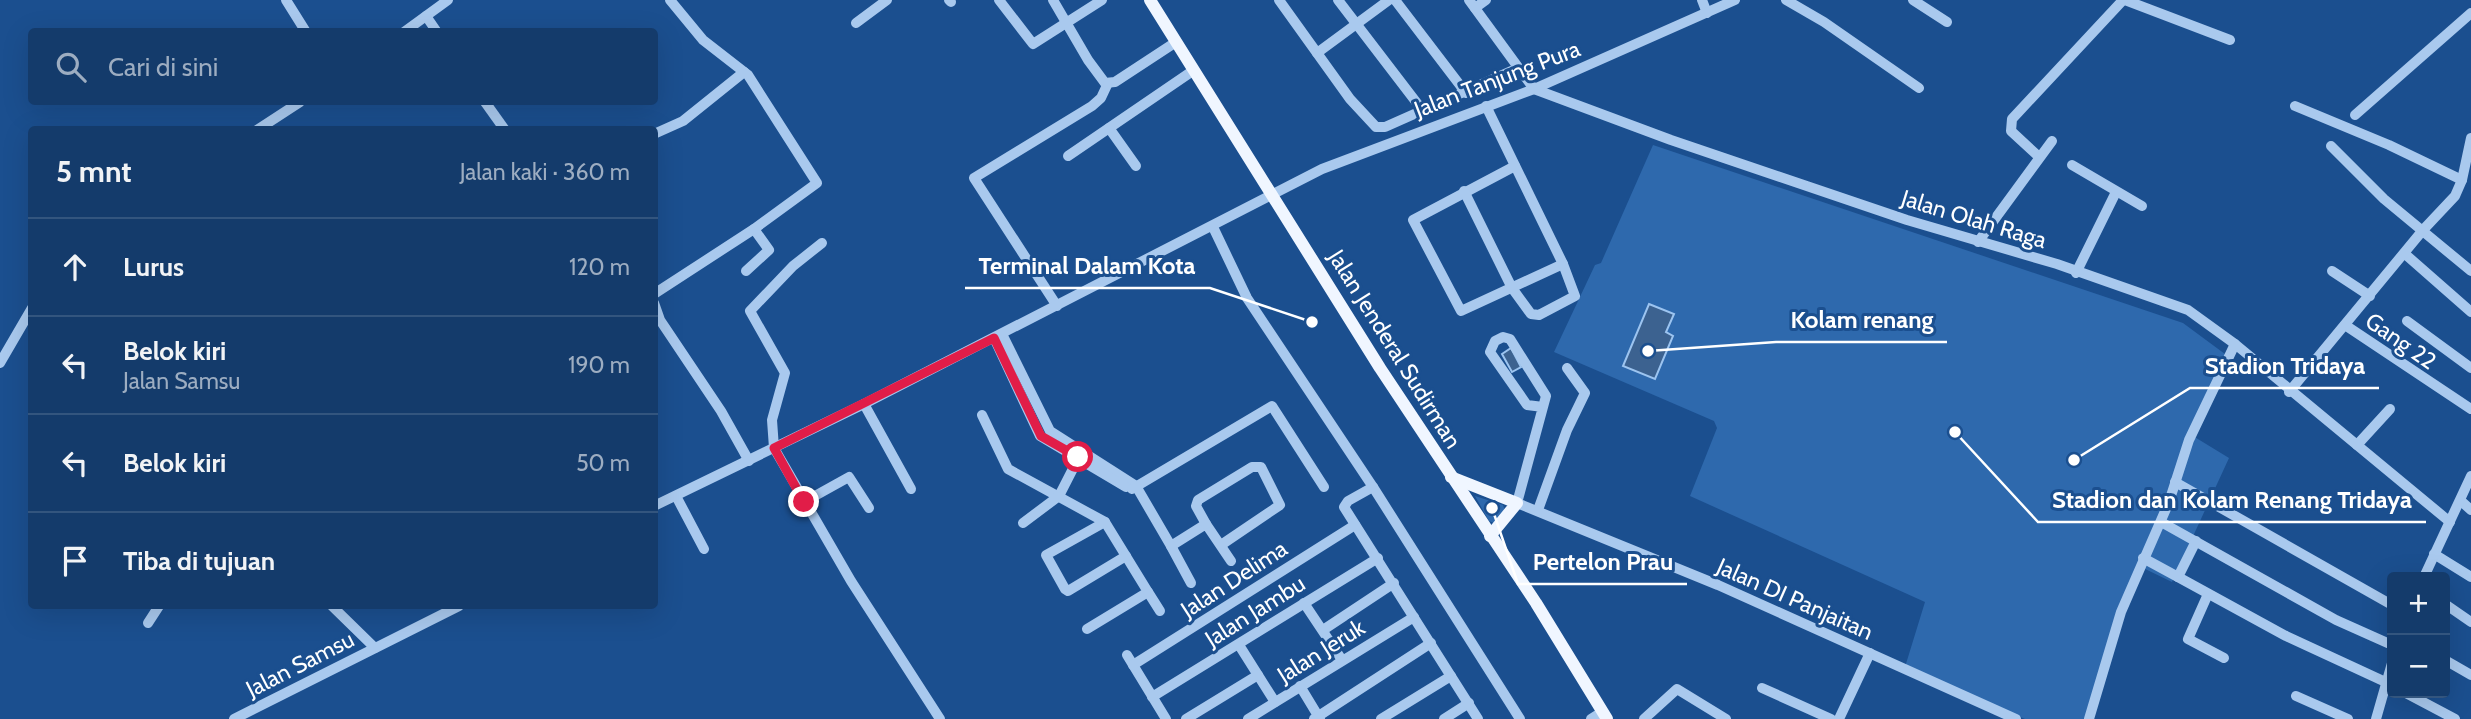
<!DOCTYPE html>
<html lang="id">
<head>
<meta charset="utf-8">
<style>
  body { margin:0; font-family:Cabin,sans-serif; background:#214673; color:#f1f3f6 }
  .controls { position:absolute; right:21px; bottom:21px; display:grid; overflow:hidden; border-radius:7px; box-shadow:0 7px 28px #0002 }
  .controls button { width:63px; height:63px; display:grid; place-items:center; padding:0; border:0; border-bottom:2px solid #33557e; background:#143b6b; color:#f1f3f6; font:35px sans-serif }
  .stop { position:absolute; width:21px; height:21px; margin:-16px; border:5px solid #e11d48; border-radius:50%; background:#fff }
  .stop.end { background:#e11d48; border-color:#fff; box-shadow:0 2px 7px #0008 }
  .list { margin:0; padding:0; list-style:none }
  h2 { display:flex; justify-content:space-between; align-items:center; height:91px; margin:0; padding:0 28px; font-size:30px }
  h2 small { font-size:23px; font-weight:400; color:#9dadc1 }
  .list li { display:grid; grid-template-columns:46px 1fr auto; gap:21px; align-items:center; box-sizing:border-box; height:98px; padding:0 28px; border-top:2px solid #33557e }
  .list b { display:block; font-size:26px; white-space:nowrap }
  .list p { margin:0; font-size:23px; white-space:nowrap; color:#9dadc1 }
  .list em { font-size:23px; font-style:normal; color:#9dadc1 }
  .icon { flex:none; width:38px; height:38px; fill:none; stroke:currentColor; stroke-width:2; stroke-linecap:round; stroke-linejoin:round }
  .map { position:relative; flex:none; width:2471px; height:719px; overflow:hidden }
  .search { position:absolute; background:#143b6b; box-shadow:0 7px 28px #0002; left:28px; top:28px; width:630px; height:77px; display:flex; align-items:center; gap:18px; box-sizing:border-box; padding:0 24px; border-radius:7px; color:#9dadc1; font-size:26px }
  .panel { position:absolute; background:#143b6b; box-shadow:0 7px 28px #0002; left:28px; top:126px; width:630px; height:483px; border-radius:7px }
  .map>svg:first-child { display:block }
  .green { fill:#2e69ad }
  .water { fill:#3c6290; stroke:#9cc4f0; stroke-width:2 }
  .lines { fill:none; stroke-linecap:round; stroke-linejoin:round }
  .minor { stroke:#a9c9ee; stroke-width:10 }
  .major { stroke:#f0f6ff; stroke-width:12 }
  .route { stroke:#e11d48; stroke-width:9 }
  .labels { text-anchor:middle; stroke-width:6; stroke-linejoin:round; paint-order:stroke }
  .street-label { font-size:23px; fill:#fff; stroke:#1b4f8f }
  .leader { fill:none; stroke:#fff; stroke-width:2.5 }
  .callout-dot { fill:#fff; stroke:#1b4f8f; stroke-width:2.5 }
  .callout-label { font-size:24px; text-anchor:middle; font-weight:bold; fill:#fff; stroke:#1b4f8f; stroke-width:6; stroke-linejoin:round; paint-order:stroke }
</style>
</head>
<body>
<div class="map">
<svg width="2471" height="719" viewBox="0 0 2471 719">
  <rect width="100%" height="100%" fill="#1b4f8f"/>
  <g class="green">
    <polygon points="1653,145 2183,323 2229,357 2193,436 2229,458 2172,582 2141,567 2113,636 2106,678 2093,719 2025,719 1905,667 1925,602 1690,496 1717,428 1714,421 1554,352 1595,265 1601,263"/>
    <polygon points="1475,496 1503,505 1505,511 1494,523 1489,521"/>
  </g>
  <g class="water">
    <polygon points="1649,304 1674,314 1666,332 1673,336 1655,379 1623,366"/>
    <polygon points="1511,348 1521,367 1512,372 1502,354"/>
  </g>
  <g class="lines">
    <g class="minor">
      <polyline points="286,0 306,32"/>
      <polyline points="949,0 951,2"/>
      <polyline points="999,0 1033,44 1102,0"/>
      <polyline points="1053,0 1088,60 1105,83 1115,82 1176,42"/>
      <polyline points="1279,0 1350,99 1376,127 1385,127 1518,68"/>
      <polyline points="1338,0 1423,111"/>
      <polyline points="1395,0 1466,93"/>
      <polyline points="1469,0 1534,89 1671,140 1907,220 2057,264 2188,310 2235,344 2450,522"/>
      <polyline points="1702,0 1707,13"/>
      <polyline points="1786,0 1824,22 1919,88"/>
      <polyline points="1913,0 1947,22"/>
      <polyline points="2125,0 2230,40"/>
      <polyline points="1475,8 1486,0"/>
      <polyline points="426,16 437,32"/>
      <polyline points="856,23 887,0"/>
      <polyline points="404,32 448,0"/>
      <polyline points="1317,53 1389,0"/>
      <polyline points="485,102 505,130"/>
      <polyline points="2355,115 2471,13"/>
      <polyline points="1109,128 1136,166"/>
      <polyline points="257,130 300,102"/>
      <polyline points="654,134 683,121 744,72"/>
      <polyline points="2331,146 2384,199 2471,271"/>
      <polyline points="1068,156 1194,70"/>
      <polyline points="2038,156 2011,131 2012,119 2123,0"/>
      <polyline points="2072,165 2142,206"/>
      <polyline points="1515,166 1413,220 1461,311 1563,264"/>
      <polyline points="2462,180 2471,138"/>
      <polyline points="1464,191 1512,288 1531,314 1539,315 1575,296 1563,264 1486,106"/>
      <polyline points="1213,227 1247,298 1373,487"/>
      <polyline points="1978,242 2052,141"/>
      <polyline points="822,243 793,266 750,311 785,373 772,420 774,448 851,581 940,719"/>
      <polyline points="2405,254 2471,312"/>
      <polyline points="746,271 769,250 754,229"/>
      <polyline points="2332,271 2370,296"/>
      <polyline points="2076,273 2116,192"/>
      <polyline points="654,294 754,229 817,183 748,75 703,40 670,0"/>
      <polyline points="654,303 660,320 721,411 749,461"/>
      <polyline points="1057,306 974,178 1092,106 1101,98 1108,83"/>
      <polyline points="2407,321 2471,368"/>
      <polyline points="2345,325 2471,409"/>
      <polyline points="1002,334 1050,431 1136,486 1171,546 1206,524 1231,561"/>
      <polyline points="994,338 1040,436 1126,487"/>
      <polyline points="0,363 32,308"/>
      <polyline points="2289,392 2423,230 2455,196 2462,180 2389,145 2295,106"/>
      <polyline points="864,404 911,489"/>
      <polyline points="1543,407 1527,405 1490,352 1495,341 1503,337 1510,339 1546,396 1517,503 1718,585 2016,719"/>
      <polyline points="982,415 1008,469 1105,522 1148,592 1087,629"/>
      <polyline points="2357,445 2390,409"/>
      <polyline points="2175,482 2392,605"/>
      <polyline points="1132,489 1272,406 1324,487"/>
      <polyline points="676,496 704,549"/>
      <polyline points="2461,501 2471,510"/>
      <polyline points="804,502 849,477 869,508"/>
      <polyline points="654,506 864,404 1322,169 1534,89 1735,0"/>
      <polyline points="1538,510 1567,430 1585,393 1567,368"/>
      <polyline points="1105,522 1046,555 1065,589 1068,591 1126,556"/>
      <polyline points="2161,522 2336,620 2392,645"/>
      <polyline points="1023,523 1059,496 1081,453"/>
      <polyline points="1206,524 1196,506 1198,500 1252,467 1261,467 1280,505 1221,545"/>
      <polyline points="2196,541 2178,577 2286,636 2392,685"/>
      <polyline points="1171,546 1191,583"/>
      <polyline points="2434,554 2471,577"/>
      <polyline points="2143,558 2178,577"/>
      <polyline points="2424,577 2471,476"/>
      <polyline points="1148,592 1160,611"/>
      <polyline points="2208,594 2188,639 2224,658"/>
      <polyline points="1304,603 1342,660"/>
      <polyline points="2445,604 2471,622"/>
      <polyline points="332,606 375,648"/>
      <polyline points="148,623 159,606"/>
      <polyline points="1323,630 1394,583"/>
      <polyline points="1239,645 1275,702"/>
      <polyline points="1127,655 1166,719"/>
      <polyline points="2445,660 2471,675"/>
      <polyline points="1133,665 1355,525"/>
      <polyline points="1300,686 1320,719"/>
      <polyline points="1762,688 1831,719"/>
      <polyline points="2406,693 2455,719"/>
      <polyline points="2296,696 2348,719"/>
      <polyline points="1152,697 1378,558"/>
      <polyline points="234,719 459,606"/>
      <polyline points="1186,719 1258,675"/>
      <polyline points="1248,719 1414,617"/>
      <polyline points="1314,719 1431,643"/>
      <polyline points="1381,719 1451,676"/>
      <polyline points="1444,719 1469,703"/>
      <polyline points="1478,719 1344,507 1348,501 1373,487 1520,719"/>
      <polyline points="1591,719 1602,712"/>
      <polyline points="1644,719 1677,689 1726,719"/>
      <polyline points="1839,719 1870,653"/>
      <polyline points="2089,719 2121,612 2169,502 2189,440 2235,344"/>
      <polyline points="2376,719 2392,663"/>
    </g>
    <g class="major">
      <polyline points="1150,0 1380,368 1536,603 1607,719"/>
      <polyline points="1451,477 1517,503 1490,536"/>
    </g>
  </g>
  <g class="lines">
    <polyline class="route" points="804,502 774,448 994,338 1041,436 1078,457"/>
  </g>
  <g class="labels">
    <g class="street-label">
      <text transform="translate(1497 79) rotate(-21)" y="8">Jalan Tanjung Pura</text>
      <text transform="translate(1974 219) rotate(17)" y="8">Jalan Olah Raga</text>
      <text transform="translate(2401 341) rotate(35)" y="8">Gang 22</text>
      <text transform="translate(1395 349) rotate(58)" y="8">Jalan Jenderal Sudirman</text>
      <text transform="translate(1234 579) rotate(-33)" y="8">Jalan Delima</text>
      <text transform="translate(1795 599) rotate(24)" y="8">Jalan DI Panjaitan</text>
      <text transform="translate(1255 611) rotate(-32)" y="8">Jalan Jambu</text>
      <text transform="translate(1321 651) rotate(-32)" y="8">Jalan Jeruk</text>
      <text transform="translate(300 664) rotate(-27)" y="8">Jalan Samsu</text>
    </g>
  </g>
  <path class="leader" d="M1312 322L1210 288H965M1648 351L1776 342H1947M2074 460L2190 388H2379M1955 432L2038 522H2426M1492 508L1518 584H1687"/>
  <g class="callout-dot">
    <circle cx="1312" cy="322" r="7"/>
    <circle cx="1648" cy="351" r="7"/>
    <circle cx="2074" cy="460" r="7"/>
    <circle cx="1955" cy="432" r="7"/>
    <circle cx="1492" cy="508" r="7"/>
  </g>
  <g class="callout-label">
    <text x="1087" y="274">Terminal Dalam Kota</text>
    <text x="1862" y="328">Kolam renang</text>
    <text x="2285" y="374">Stadion Tridaya</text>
    <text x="2232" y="508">Stadion dan Kolam Renang Tridaya</text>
    <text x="1603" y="570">Pertelon Prau</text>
  </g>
</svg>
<div class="controls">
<button>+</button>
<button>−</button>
</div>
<div class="stop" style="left:1078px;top:457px"></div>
<div class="stop end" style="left:804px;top:502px"></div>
<div class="search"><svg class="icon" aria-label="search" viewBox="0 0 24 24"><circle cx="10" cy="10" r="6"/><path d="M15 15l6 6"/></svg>Cari di sini</div>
<section class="panel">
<h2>5 mnt<small>Jalan kaki · 360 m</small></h2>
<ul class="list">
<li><svg class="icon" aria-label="ahead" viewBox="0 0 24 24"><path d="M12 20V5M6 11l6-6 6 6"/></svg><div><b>Lurus</b></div><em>120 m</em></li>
<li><svg class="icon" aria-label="left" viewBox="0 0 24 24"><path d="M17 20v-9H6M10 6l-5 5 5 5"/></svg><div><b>Belok kiri</b><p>Jalan Samsu</p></div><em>190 m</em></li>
<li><svg class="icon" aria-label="left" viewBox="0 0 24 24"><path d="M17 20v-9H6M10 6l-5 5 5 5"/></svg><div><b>Belok kiri</b></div><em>50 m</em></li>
<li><svg class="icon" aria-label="arrive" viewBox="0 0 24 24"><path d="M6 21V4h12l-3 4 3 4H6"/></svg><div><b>Tiba di tujuan</b></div></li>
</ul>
</section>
</div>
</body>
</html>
